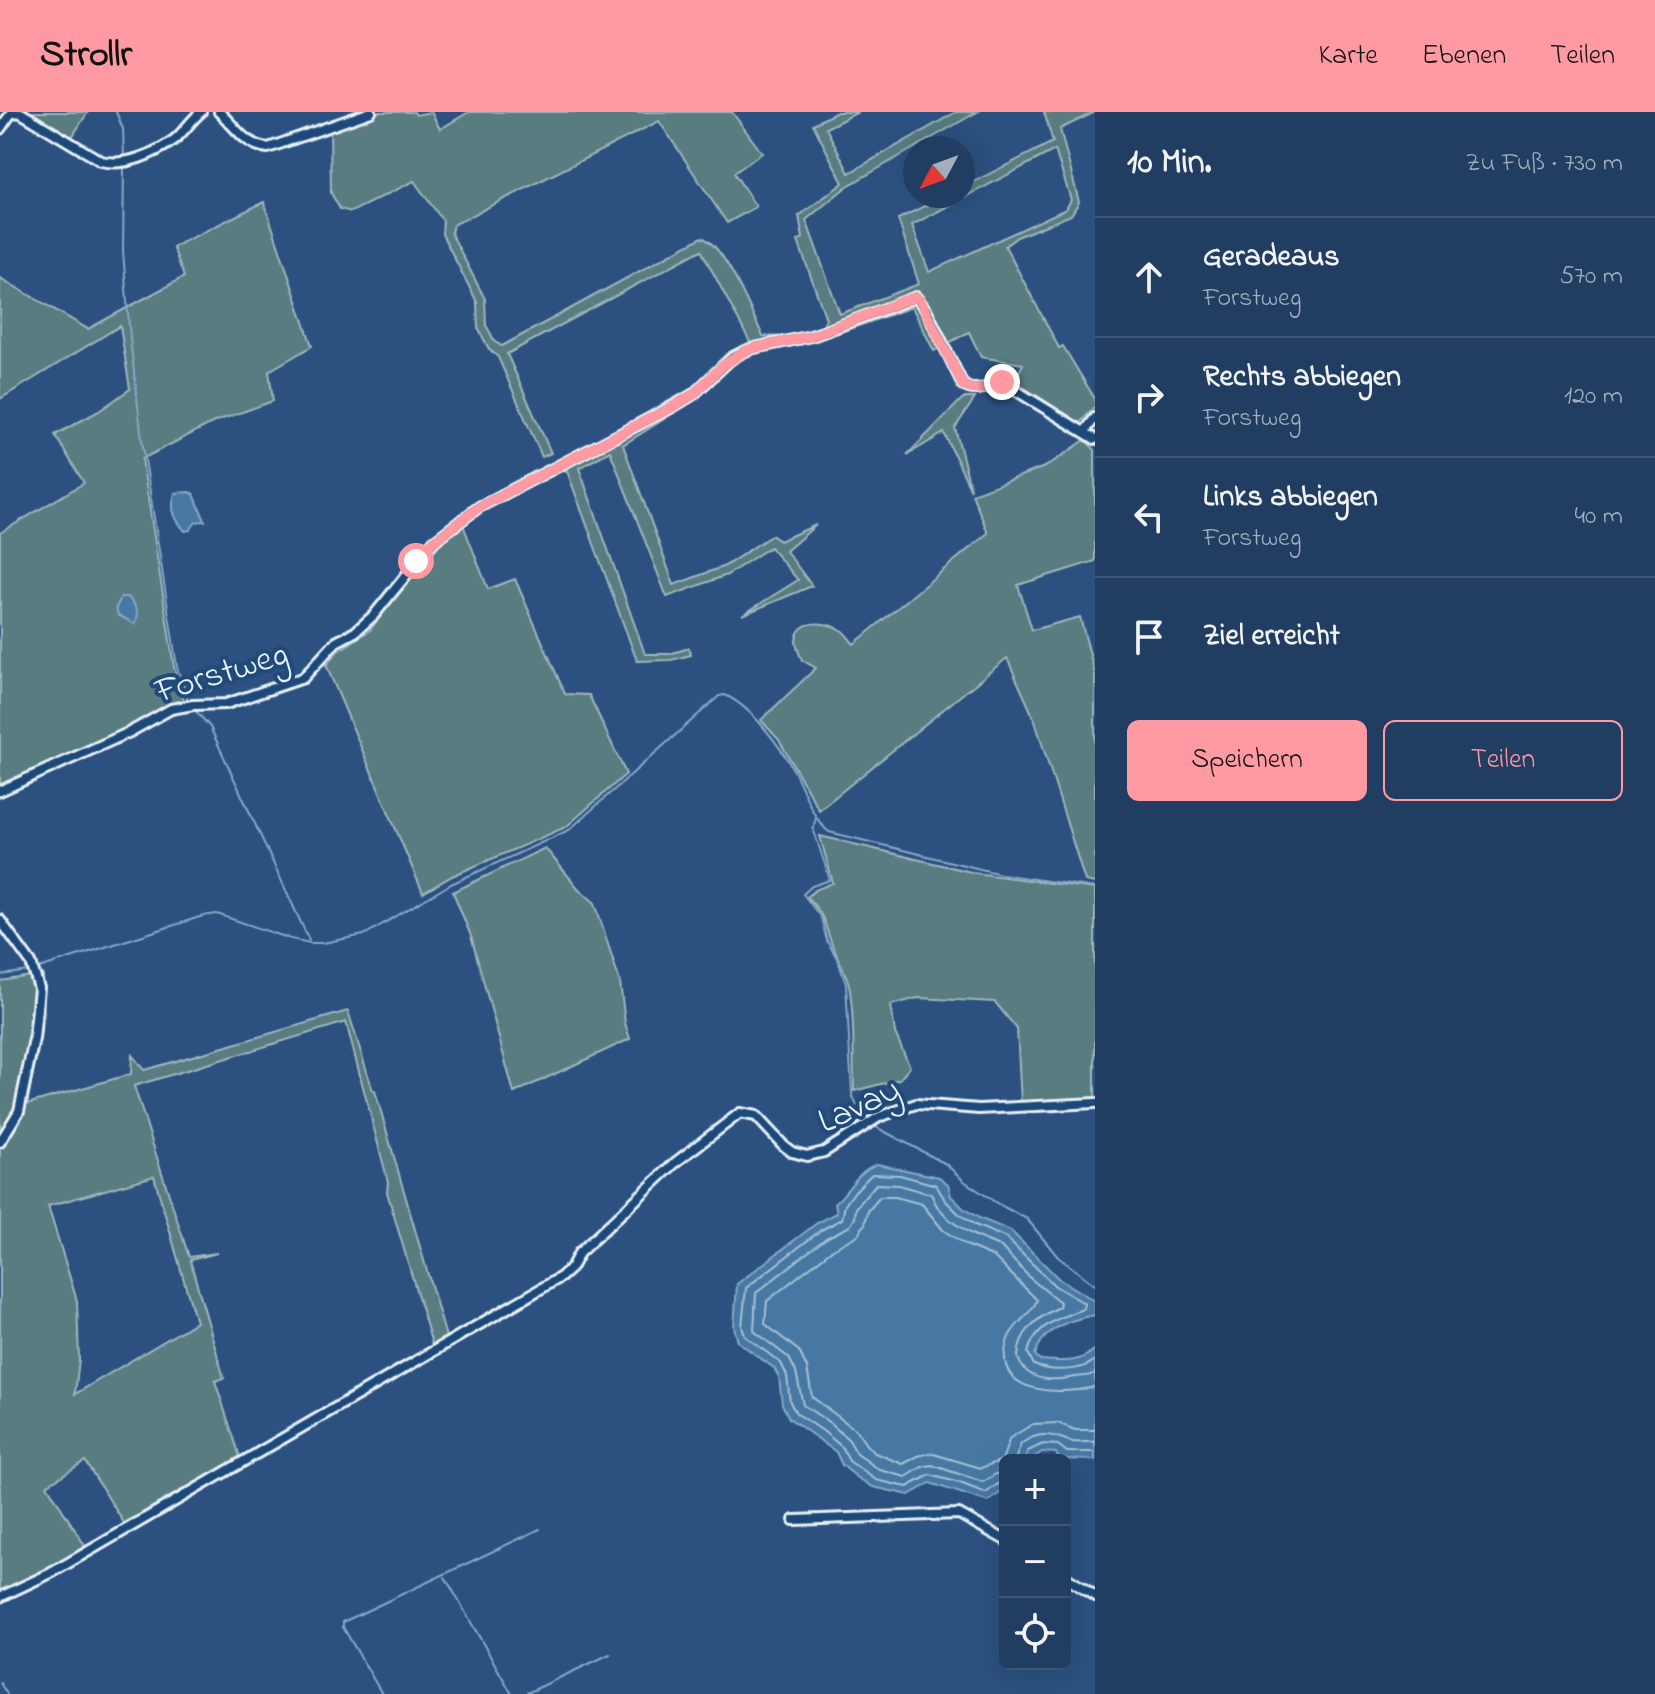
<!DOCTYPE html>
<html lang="de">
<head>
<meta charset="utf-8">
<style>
  body { margin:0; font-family:"Indie Flower",sans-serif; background:#294467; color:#f1f3f6 }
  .controls { position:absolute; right:24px; bottom:24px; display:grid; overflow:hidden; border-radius:12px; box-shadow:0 8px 32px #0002 }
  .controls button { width:72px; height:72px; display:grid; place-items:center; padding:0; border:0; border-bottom:2px solid #3e5676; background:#213d61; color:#f1f3f6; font:40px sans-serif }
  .compass { position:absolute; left:903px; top:24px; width:72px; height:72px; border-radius:50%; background:#213d61; box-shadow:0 8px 32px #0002; rotate:229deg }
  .stop { position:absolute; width:24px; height:24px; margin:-18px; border:6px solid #ff9aa2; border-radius:50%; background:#fff }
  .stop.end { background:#ff9aa2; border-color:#fff; box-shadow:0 2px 8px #0008 }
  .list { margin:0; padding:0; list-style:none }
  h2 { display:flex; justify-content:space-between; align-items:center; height:104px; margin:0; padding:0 32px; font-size:34px }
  h2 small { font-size:26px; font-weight:400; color:#a2aebd }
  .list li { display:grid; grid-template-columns:52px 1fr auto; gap:24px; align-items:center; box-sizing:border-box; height:120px; padding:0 32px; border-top:2px solid #3e5676 }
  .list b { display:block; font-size:30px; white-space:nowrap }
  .list p { margin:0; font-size:26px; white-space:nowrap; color:#a2aebd }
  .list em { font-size:26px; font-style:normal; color:#a2aebd }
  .actions { display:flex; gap:16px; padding:24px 32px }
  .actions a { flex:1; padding:18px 0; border:2px solid #ff9aa2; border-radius:12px; text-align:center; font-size:28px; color:#ff9aa2 }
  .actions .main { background:#ff9aa2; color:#111 }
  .icon { flex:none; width:44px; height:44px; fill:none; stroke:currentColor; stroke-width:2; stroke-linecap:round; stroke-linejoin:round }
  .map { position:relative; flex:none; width:1095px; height:1582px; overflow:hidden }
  header { display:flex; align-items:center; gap:48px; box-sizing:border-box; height:112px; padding:0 40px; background:#ff9aa2; color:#111 }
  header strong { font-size:38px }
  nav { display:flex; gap:44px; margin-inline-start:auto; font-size:28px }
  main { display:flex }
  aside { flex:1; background:#213d61 }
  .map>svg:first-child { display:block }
  .green { fill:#597b80; stroke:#a0b6bc; stroke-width:2; fill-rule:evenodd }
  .water { fill:#4678a3; stroke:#87a8c5; stroke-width:2 }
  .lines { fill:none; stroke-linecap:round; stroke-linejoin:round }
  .shore { stroke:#a7c1d6; stroke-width:2 }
  .stream { stroke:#87a8c5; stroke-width:2 }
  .street-casing { stroke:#e8f1f8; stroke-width:14 }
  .street { stroke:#1f4a7a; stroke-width:8 }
  .route { stroke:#ff9aa2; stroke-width:10 }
  .labels { text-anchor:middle; stroke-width:8; stroke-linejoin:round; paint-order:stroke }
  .street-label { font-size:36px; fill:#e8f1f8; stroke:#1f4a7a }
</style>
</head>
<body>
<header>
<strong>Strollr</strong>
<nav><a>Karte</a><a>Ebenen</a><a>Teilen</a></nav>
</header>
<main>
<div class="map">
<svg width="1095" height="1582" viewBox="0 0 1095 1582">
  <rect width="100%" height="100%" fill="#2c5181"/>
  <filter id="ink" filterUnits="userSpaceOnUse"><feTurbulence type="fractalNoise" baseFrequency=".0125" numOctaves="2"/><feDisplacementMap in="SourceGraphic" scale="16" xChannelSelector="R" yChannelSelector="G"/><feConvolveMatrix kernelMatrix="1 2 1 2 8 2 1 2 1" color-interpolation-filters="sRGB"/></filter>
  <g filter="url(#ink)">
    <g class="green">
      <polygon points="26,0 88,0 70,28"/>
      <path d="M378,0H414L416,3L431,0L440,17L469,0H732L762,41L734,61L756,95L727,111L659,9L453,113L451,121L485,187L486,213L495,230L502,234L702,125C727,136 750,199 763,224L784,225L823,214L826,207L798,129L803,126L799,104L843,71L813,12L837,0H858L826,16L849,61L956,0H977L846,75L806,108L840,202L919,172L898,107L945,84H963V75L1053,30L1044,0H1095L1060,17L1079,90L1071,103L1017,125L1005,134L1059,236L1063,234L1095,287V295L1080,311L1014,269L1023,252L981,245L969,220L934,239L912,195L813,230L750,243L732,254L696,287L623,333L674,473L725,454L772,423L779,429L816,413L786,439L812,474L742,503L798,468L770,435L727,463L667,485L610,339L579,356L645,542H669L689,536L691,543L671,548L637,549L567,359L547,356L689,278L726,242L750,230L701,138L507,242L551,341L542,345L498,245L489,237L478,216L477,190L442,122L443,109L414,69L351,100L340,97L331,81L330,18ZM1055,38L1071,88L1066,97L929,160L912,113Z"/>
      <polygon points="264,90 312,234 269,259 273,289 214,310 142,347 174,555 184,588 163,595 130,614 0,674 0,421 84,371 55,323 99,299 130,277 120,214 0,287 0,166 88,217 184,165 173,135"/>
      <polygon points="963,286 975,286 955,316 971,378 944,321 907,343"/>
      <path d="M1085,328L1095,338V449L1018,473L1032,518L1080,505L1095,562V771L1085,769L1034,606L1007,546L819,698L779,628L761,608L816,556L802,548C800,543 796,535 796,530C797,505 827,510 841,518C846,521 850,528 854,532L988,421L972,382L1047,354Z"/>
      <polygon points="462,410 488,477 515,467 565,582 589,583 626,662 566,715 452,764 423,781 326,553 337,540 370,518 436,432"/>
      <path d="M820,724L975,761L1095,777V987L1021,992L1017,917L995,890L918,886L891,893L895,921L910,955L900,967L854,979C853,947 855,903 849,873C845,856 835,843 830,827C822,804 824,804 807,785L815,778L833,771Z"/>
      <polygon points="545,736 578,776 595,791 620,870 625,911 630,927 514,981 471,824 453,780"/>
      <path d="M43,862L44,902L27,992L131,962L132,943L144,958L348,899L373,979H375L446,1225L432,1232L387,1080L388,1070L346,910L134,974L189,1145L217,1141L190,1148L224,1266L215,1269L240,1345L124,1411L85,1349L47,1373L85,1434L81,1439L18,1474L0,1480V869ZM154,1064L196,1210L75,1282L79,1247L77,1189L48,1094Z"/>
    </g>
    <g class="water">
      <path d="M189,380L194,382L205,409L196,410L190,418L185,419C174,406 170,398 175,381Z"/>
      <path d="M121,485H128C136,494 141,500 135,512L118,503L116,496Z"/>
      <path d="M877,1052L939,1065L948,1072L951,1084L963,1096L979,1106L1011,1119L1060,1168L1095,1189V1203C1071,1207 1042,1217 1035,1243L1040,1248C1062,1249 1078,1253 1095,1237V1348L1059,1347L1056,1341L1042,1340L1030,1348H1005V1377L988,1390L930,1371L909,1383L873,1375L858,1366L842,1353L836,1340L789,1306L782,1292L779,1265L774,1256L738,1230L734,1215L737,1172L817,1111L837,1101L835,1091C850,1078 857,1059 877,1052Z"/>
    </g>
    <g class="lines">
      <g class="shore">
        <path d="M1095,1275C1061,1283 989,1284 1008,1227C1014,1211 1033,1201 1037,1188L994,1145L966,1133L943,1118L922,1092L895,1085H880L868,1099L865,1112L858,1123L833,1137L767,1189L765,1212L799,1239L807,1256L812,1285L856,1318L867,1334L875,1341L903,1352L918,1344L930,1341L981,1356L1002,1348L1010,1326L1033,1312L1058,1311L1075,1318H1095"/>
        <path d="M1015,1348L1021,1332C1038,1319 1051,1322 1069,1329C1076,1332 1087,1329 1095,1330"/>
        <polyline points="1025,1348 1028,1339 1043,1332 1058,1333 1067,1340 1095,1340"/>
        <path d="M1005,1361L996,1362L983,1370L932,1353L922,1355L906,1365L880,1358L857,1342L849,1328L830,1311L803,1293L796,1260L789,1246L754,1219L756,1181L826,1126L850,1114L855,1106L856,1096L876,1072L898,1073L931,1082L937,1094L951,1109L971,1122L1001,1135L1031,1167L1060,1190L1059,1195C1037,1206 1018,1220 1018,1246C1027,1271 1054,1269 1075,1265C1083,1264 1088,1265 1095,1261"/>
        <path d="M1005,1371L998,1372L986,1381L960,1371L930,1363L907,1375L876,1368L849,1349L842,1335L823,1319L796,1301L790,1290L787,1264L781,1251L745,1224L742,1214L746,1176L821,1118L842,1107L845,1093L855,1079L872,1062L900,1063L936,1073L945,1088L959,1102L975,1113L1006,1126L1055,1174L1084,1191L1083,1197C1060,1205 1034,1214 1028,1241L1034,1253C1050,1260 1082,1260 1095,1248"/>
      </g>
      <g class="stream">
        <polyline points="116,0 123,17 124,46"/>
        <polyline points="124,54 123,139 130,226 142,328 177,555 188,588"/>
        <polyline points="194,597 210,615 309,828"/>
        <polyline points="816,706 813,716 830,768 812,774 803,782 821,806 827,829 838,848 846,872 852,982 859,999 866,1008"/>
        <path d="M36,857L203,804L217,802L291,827L310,831H323L364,823L451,772L569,718L719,584L725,583C752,595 781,635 795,661C805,680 812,706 829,720L1001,762L1095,776"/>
        <polyline points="0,863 30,859"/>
        <polyline points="872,1013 946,1052 964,1069 998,1092 1027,1107 1058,1145 1095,1173"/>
        <polyline points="445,1465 512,1582"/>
        <polyline points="0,1571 7,1582"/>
        <polyline points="382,1582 343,1515 343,1510 540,1417"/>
        <polyline points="525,1582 610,1542"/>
      </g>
      <g class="street-casing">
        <g id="street">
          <path d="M14,0L21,1L101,49C125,55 154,42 174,28C184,20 191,8 201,0"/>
          <path d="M219,0C235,14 245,34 268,36L371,0"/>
          <polyline points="0,17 12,0"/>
          <polyline points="1085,319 1095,306"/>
          <path d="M0,679L130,620L171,597L193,593L226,592L303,566L336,530L355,520L374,503L434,429L479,395L676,293L694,282L733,245L743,240L754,236L812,224L916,185L927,199L963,273C975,282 989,274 1002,270L1095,327"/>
          <polyline points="0,808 31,851 39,876 34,927 19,999 0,1030"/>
          <polyline points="794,1408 959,1402 1005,1428"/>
          <polyline points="1065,1465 1095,1484"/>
          <polyline points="0,1485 51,1461 561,1165 571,1156 579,1141 676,1050 740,1001 756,1004 784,1034 792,1040 807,1044 824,1040 879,1005 916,992 979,997 1095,991"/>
        </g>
      </g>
      <use href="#street" class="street"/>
    </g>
  </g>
  <g class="lines" filter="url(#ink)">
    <path class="route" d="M416,449L434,429L479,395L676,293L694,282L722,254L743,240L754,236L812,224L903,189L916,185L920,188L963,273C975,282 989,274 1002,270"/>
  </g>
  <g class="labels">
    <g class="street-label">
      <text transform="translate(221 558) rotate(-17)" y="13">Forstweg</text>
      <text transform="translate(858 991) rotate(-25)" y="13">Lavay</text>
    </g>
  </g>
</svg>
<div class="controls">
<button>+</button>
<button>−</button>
<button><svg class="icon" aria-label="locate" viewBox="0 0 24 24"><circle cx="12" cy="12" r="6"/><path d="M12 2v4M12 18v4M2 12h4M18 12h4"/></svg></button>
</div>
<svg class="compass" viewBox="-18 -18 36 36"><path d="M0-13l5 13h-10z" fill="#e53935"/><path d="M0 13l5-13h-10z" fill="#a2aebd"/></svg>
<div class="stop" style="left:416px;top:449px"></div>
<div class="stop end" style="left:1002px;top:270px"></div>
</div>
<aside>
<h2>10 Min.<small>Zu Fuß · 730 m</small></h2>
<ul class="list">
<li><svg class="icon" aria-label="ahead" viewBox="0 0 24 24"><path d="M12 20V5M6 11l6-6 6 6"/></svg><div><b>Geradeaus</b><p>Forstweg</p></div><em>570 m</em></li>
<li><svg class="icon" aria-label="right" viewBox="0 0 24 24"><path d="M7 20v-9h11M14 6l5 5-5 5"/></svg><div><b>Rechts abbiegen</b><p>Forstweg</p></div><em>120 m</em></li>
<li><svg class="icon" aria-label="left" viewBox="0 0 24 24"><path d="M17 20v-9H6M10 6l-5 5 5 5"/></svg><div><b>Links abbiegen</b><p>Forstweg</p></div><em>40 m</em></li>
<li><svg class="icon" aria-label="arrive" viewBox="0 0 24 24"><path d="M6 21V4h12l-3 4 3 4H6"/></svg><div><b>Ziel erreicht</b></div></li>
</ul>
<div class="actions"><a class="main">Speichern</a><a>Teilen</a></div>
</aside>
</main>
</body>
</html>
